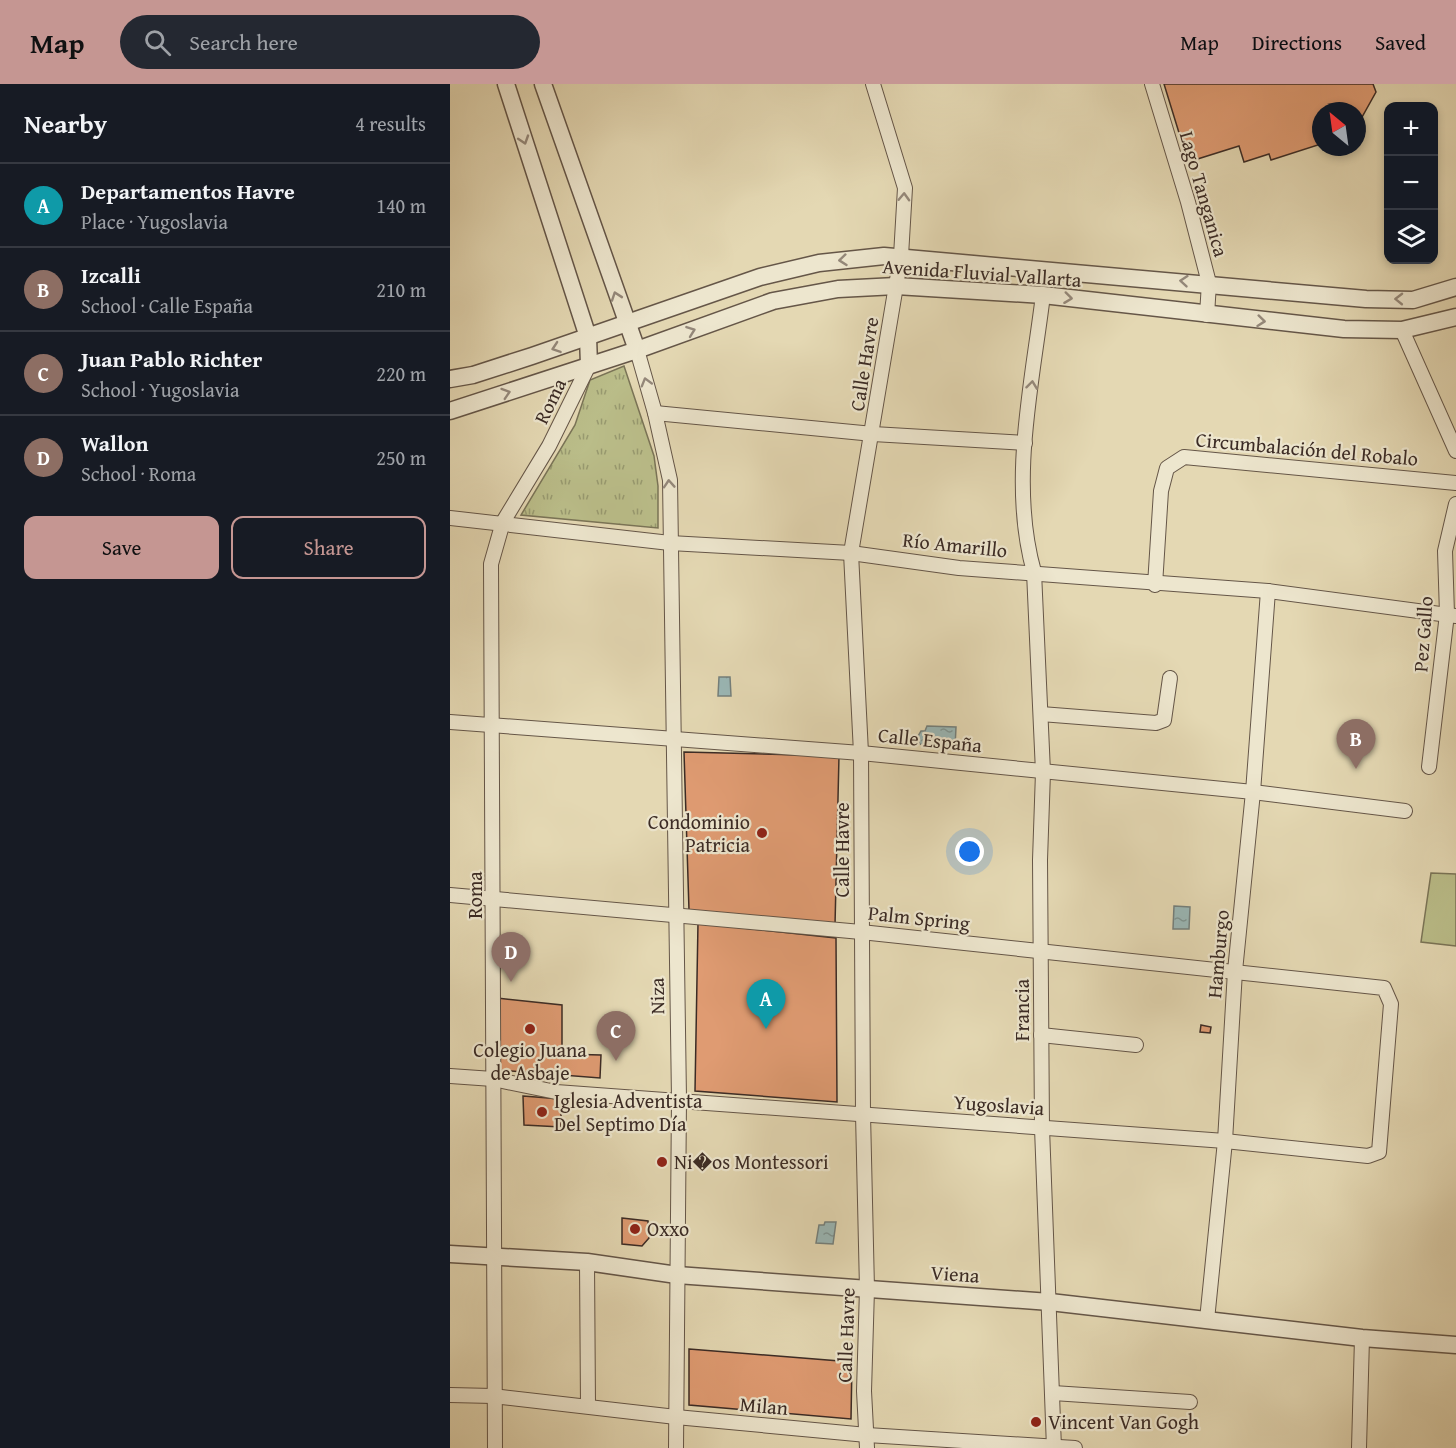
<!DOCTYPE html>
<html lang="en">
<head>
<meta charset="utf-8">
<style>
  body { margin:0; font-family:"Gentium Book Plus",serif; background:#242831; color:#f1f3f6 }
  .controls { position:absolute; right:18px; top:18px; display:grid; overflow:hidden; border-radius:12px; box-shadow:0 3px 9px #0003 }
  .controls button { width:54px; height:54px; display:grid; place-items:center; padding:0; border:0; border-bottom:2px solid #363941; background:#171b24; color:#f1f3f6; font:30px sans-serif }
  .compass { position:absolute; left:862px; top:18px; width:54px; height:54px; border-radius:50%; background:#171b24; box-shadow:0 3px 9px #0003; rotate:331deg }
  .you { position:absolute; left:520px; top:768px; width:21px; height:21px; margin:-15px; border:4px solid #fff; border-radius:50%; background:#1a73e8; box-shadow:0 0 0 9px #1a73e833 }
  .badge { display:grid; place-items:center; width:39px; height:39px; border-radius:50%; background:#c59692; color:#fff; font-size:20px; font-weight:700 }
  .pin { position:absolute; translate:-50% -50px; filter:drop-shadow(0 2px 3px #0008) }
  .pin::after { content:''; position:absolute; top:32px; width:21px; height:18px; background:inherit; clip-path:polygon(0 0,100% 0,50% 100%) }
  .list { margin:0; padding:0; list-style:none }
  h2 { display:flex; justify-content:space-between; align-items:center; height:78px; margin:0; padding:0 24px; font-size:26px }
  h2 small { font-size:20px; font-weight:400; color:#9ea1a6 }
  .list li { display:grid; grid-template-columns:39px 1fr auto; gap:18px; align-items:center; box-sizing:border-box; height:84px; padding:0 24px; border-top:2px solid #363941 }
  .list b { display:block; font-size:22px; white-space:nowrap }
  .list p { margin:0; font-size:20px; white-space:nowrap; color:#9ea1a6 }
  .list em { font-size:20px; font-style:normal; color:#9ea1a6 }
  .actions { display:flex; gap:12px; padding:18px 24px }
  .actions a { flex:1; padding:14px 0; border:2px solid #c59692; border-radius:12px; text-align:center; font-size:21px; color:#c59692 }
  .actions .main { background:#c59692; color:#111 }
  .icon { flex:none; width:33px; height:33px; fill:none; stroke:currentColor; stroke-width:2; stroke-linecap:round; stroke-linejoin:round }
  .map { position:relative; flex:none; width:1006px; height:1364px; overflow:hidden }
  header { display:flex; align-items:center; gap:36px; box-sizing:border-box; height:84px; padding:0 30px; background:#c59692; color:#111 }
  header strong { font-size:28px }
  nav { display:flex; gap:33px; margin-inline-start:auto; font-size:21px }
  .search { width:420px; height:54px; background:#242831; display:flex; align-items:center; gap:15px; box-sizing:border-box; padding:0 21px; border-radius:33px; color:#9ea1a6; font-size:22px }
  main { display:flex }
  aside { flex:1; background:#171b24 }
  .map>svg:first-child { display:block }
  .grass { fill:#babd89; stroke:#7a7457; stroke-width:1.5 }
  .park { fill:url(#park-tufts); stroke:#7a7457; stroke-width:1.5 }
  .water { fill:url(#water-ripples); stroke:#74807d; stroke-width:1.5 }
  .building { fill:#df9b72; stroke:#3b2b25; stroke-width:1.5 }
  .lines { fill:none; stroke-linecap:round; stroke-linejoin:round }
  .minor-casing { stroke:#655648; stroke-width:16 }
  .tertiary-casing { stroke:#655648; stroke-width:19 }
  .minor { stroke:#ede6ce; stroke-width:14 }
  .tertiary { stroke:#ede6ce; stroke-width:16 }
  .oneway { stroke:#94887a }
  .poi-dot { fill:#8f2418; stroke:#ede6ce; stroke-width:2 }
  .labels { text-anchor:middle; stroke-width:4.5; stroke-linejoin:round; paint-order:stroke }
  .street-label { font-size:20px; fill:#3b2b25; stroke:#ede6ce }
  .poi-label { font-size:20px; fill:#3b2b25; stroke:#ede6ce; text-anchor:start }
</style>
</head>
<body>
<header>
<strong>Map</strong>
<div class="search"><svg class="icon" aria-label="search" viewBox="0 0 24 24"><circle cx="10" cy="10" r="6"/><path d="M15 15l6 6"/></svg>Search here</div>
<nav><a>Map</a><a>Directions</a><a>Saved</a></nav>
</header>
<main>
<aside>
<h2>Nearby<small>4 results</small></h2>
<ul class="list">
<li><span class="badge" style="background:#0f9aa8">A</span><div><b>Departamentos Havre</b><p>Place · Yugoslavia</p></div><em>140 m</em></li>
<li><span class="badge" style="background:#8d6e63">B</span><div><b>Izcalli</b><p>School · Calle España</p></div><em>210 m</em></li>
<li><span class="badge" style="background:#8d6e63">C</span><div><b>Juan Pablo Richter</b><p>School · Yugoslavia</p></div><em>220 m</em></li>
<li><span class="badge" style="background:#8d6e63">D</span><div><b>Wallon</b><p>School · Roma</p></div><em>250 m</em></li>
</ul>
<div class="actions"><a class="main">Save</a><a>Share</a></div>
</aside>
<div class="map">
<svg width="1006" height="1364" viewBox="0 0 1006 1364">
  <defs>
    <pattern id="park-tufts" width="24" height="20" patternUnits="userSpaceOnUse" patternTransform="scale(1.5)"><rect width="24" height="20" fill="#babd89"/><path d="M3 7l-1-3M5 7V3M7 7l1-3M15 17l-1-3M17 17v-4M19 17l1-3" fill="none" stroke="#989a70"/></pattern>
    <pattern id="water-ripples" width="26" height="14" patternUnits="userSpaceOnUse" patternTransform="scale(1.5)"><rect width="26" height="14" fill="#9ab8b7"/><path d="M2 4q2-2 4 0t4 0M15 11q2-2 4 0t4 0" fill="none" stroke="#7f9695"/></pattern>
  </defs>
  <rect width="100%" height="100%" fill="#e4d8b3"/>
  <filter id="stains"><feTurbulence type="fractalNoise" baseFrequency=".00333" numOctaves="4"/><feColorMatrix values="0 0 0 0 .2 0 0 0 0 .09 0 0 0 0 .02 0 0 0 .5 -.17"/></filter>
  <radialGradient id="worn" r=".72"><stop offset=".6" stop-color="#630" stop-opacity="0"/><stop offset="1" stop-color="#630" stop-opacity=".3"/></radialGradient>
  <polygon class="grass" points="981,789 1006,790 1006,862 971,858"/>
  <polygon class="park" points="174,282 204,372 208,402 208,444 71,431 125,341 140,296"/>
  <g class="water">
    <polygon points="269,593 280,593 281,612 268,612"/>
    <polygon points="477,642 506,643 505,664 491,663 485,658 476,663 470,660 467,654 471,647 475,647"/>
    <polygon points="724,822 740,823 739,845 723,845"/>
    <polygon points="375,1138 386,1138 383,1160 366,1159 369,1141 374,1141"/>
  </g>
  <g class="building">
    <polygon points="714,0 923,0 926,8 907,42 907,27 871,27 871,60 821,76 819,70 794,78 789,62 738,78"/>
    <polygon points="234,668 389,672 385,841 239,826"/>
    <polygon points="248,839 386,854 387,1018 245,1007"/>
    <polygon points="47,914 112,921 112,970 151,971 150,994 47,986"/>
    <polygon points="751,941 761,943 760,949 750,948"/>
    <polygon points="73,1012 111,1015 111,1043 74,1041"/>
    <polygon points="172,1134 198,1137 199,1154 192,1162 172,1160"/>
    <polygon points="239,1265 402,1278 401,1335 239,1321"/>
  </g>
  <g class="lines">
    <g class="minor-casing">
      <g id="minor">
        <polyline points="702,0 738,118 759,199 757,231"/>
        <path d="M593,211C582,301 559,399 584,488L593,688L590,776L592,1044L604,1364"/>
        <polyline points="952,246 1006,367"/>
        <polyline points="187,266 205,329 220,396 229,1015 226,1364"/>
        <polyline points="205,329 423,350 575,359"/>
        <polyline points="0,434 220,459 401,469 509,484 818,507 1006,532"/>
        <polyline points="705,501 711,407 717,384 734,373 1006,399"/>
        <polyline points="591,630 706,639 714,636 720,594"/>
        <polyline points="0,638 411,669 803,708 955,727"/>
        <polyline points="979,683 997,530 995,467 1006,420"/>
        <polyline points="0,811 411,848 934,904 941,920 929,1068 918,1072 775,1057 106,1008 43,995 0,992"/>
        <polyline points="591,951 686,961"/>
        <polyline points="137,1178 138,1322"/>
        <polyline points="757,1236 775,1057 785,887 803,708 818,507"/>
        <polyline points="603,1309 740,1318"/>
        <polyline points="0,1311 43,1312 226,1333 417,1351 625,1364"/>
        <polyline points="45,1364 41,480 53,438 99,362 139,281"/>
        <polyline points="417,1364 414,1307 417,1205 413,1030 411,669 401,469 451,172 455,104 423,0"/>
        <polyline points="909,1364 912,1254"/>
      </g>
    </g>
    <g class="tertiary-casing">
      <g id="tertiary">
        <polyline points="56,0 138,253 139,281"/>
        <polyline points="93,0 187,266"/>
        <polyline points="0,295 23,291 82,272 310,193 369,179 434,172 916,215 963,216 1006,203"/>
        <polyline points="0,327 187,266 323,217 388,205 446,202 593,211 894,245 952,246 1006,233"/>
        <polyline points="0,1170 137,1178 227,1191 600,1218 912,1254 1006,1261"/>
      </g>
    </g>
    <use href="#minor" class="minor"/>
    <use href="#tertiary" class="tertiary"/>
  </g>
  <defs><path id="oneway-chevron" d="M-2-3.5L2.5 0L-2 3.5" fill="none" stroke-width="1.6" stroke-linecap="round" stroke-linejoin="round" transform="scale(1.5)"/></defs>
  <g class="oneway">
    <use href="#oneway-chevron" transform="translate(74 56) rotate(72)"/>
    <use href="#oneway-chevron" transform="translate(454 113) rotate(-88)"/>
    <use href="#oneway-chevron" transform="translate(393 176) rotate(174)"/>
    <use href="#oneway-chevron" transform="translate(734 197) rotate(-175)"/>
    <use href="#oneway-chevron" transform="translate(166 212) rotate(-109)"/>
    <use href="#oneway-chevron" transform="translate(618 214) rotate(7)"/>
    <use href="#oneway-chevron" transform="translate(949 215) rotate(-179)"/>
    <use href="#oneway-chevron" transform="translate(811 237) rotate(6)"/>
    <use href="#oneway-chevron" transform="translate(241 247) rotate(-20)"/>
    <use href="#oneway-chevron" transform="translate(106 264) rotate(161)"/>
    <use href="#oneway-chevron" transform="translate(196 298) rotate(-106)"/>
    <use href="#oneway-chevron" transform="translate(582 301) rotate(-83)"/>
    <use href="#oneway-chevron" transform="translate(56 309) rotate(-18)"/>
    <use href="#oneway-chevron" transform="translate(219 400) rotate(-94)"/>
  </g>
  <g class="poi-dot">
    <circle cx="312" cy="749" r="6"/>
    <circle cx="80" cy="945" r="6"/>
    <circle cx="92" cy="1028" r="6"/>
    <circle cx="212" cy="1078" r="6"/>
    <circle cx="185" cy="1145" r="6"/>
    <circle cx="586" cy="1338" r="6"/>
  </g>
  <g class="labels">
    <g class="street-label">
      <text transform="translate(754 110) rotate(74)" y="7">Lago Tanganica</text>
      <text transform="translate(532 189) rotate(4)" y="7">Avenida Fluvial Vallarta</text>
      <text transform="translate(414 280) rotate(-81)" y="7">Calle Havre</text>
      <text transform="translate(100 317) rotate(-64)" y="7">Roma</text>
      <text transform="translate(857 365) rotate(5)" y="7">Circumbalación del Robalo</text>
      <text transform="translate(505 461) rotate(6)" y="7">Río Amarillo</text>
      <text transform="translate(973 550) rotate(-86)" y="7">Pez Gallo</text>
      <text transform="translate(480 656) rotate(6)" y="7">Calle España</text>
      <text transform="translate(392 766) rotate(-90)" y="7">Calle Havre</text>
      <text transform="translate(25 811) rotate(-90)" y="7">Roma</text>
      <text transform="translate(469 834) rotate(6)" y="7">Palm Spring</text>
      <text transform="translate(768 870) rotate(-85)" y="7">Hamburgo</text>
      <text transform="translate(207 912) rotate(-91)" y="7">Niza</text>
      <text transform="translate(572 926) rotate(-90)" y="7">Francia</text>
      <text transform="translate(549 1021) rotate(4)" y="7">Yugoslavia</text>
      <text transform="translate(505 1190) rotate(4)" y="7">Viena</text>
      <text transform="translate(396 1251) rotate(-88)" y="7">Calle Havre</text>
      <text transform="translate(314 1322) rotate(5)" y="7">Milan</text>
    </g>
    <g class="poi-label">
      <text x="300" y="745" text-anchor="end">Condominio<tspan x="300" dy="23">Patricia</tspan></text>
      <text x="80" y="973" text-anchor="middle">Colegio Juana<tspan x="80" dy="23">de Asbaje</tspan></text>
      <text x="104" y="1024">Iglesia Adventista<tspan x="104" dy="23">Del Septimo Día</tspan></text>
      <text x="224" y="1085">Ni�os Montessori</text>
      <text x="197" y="1152">Oxxo</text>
      <text x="598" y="1345">Vincent Van Gogh</text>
    </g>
  </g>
  <rect width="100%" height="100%" filter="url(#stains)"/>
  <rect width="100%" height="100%" fill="url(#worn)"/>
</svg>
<div class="controls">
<button>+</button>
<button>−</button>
<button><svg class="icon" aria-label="layers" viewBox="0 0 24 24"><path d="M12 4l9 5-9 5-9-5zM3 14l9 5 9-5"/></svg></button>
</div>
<svg class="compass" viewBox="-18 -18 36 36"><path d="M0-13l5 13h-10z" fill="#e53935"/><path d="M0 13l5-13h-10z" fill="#9ea1a6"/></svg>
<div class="you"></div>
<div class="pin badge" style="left:316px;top:945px;background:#0f9aa8">A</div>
<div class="pin badge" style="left:906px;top:685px;background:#8d6e63">B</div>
<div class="pin badge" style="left:166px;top:977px;background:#8d6e63">C</div>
<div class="pin badge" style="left:61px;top:898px;background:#8d6e63">D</div>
</div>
</main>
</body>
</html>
